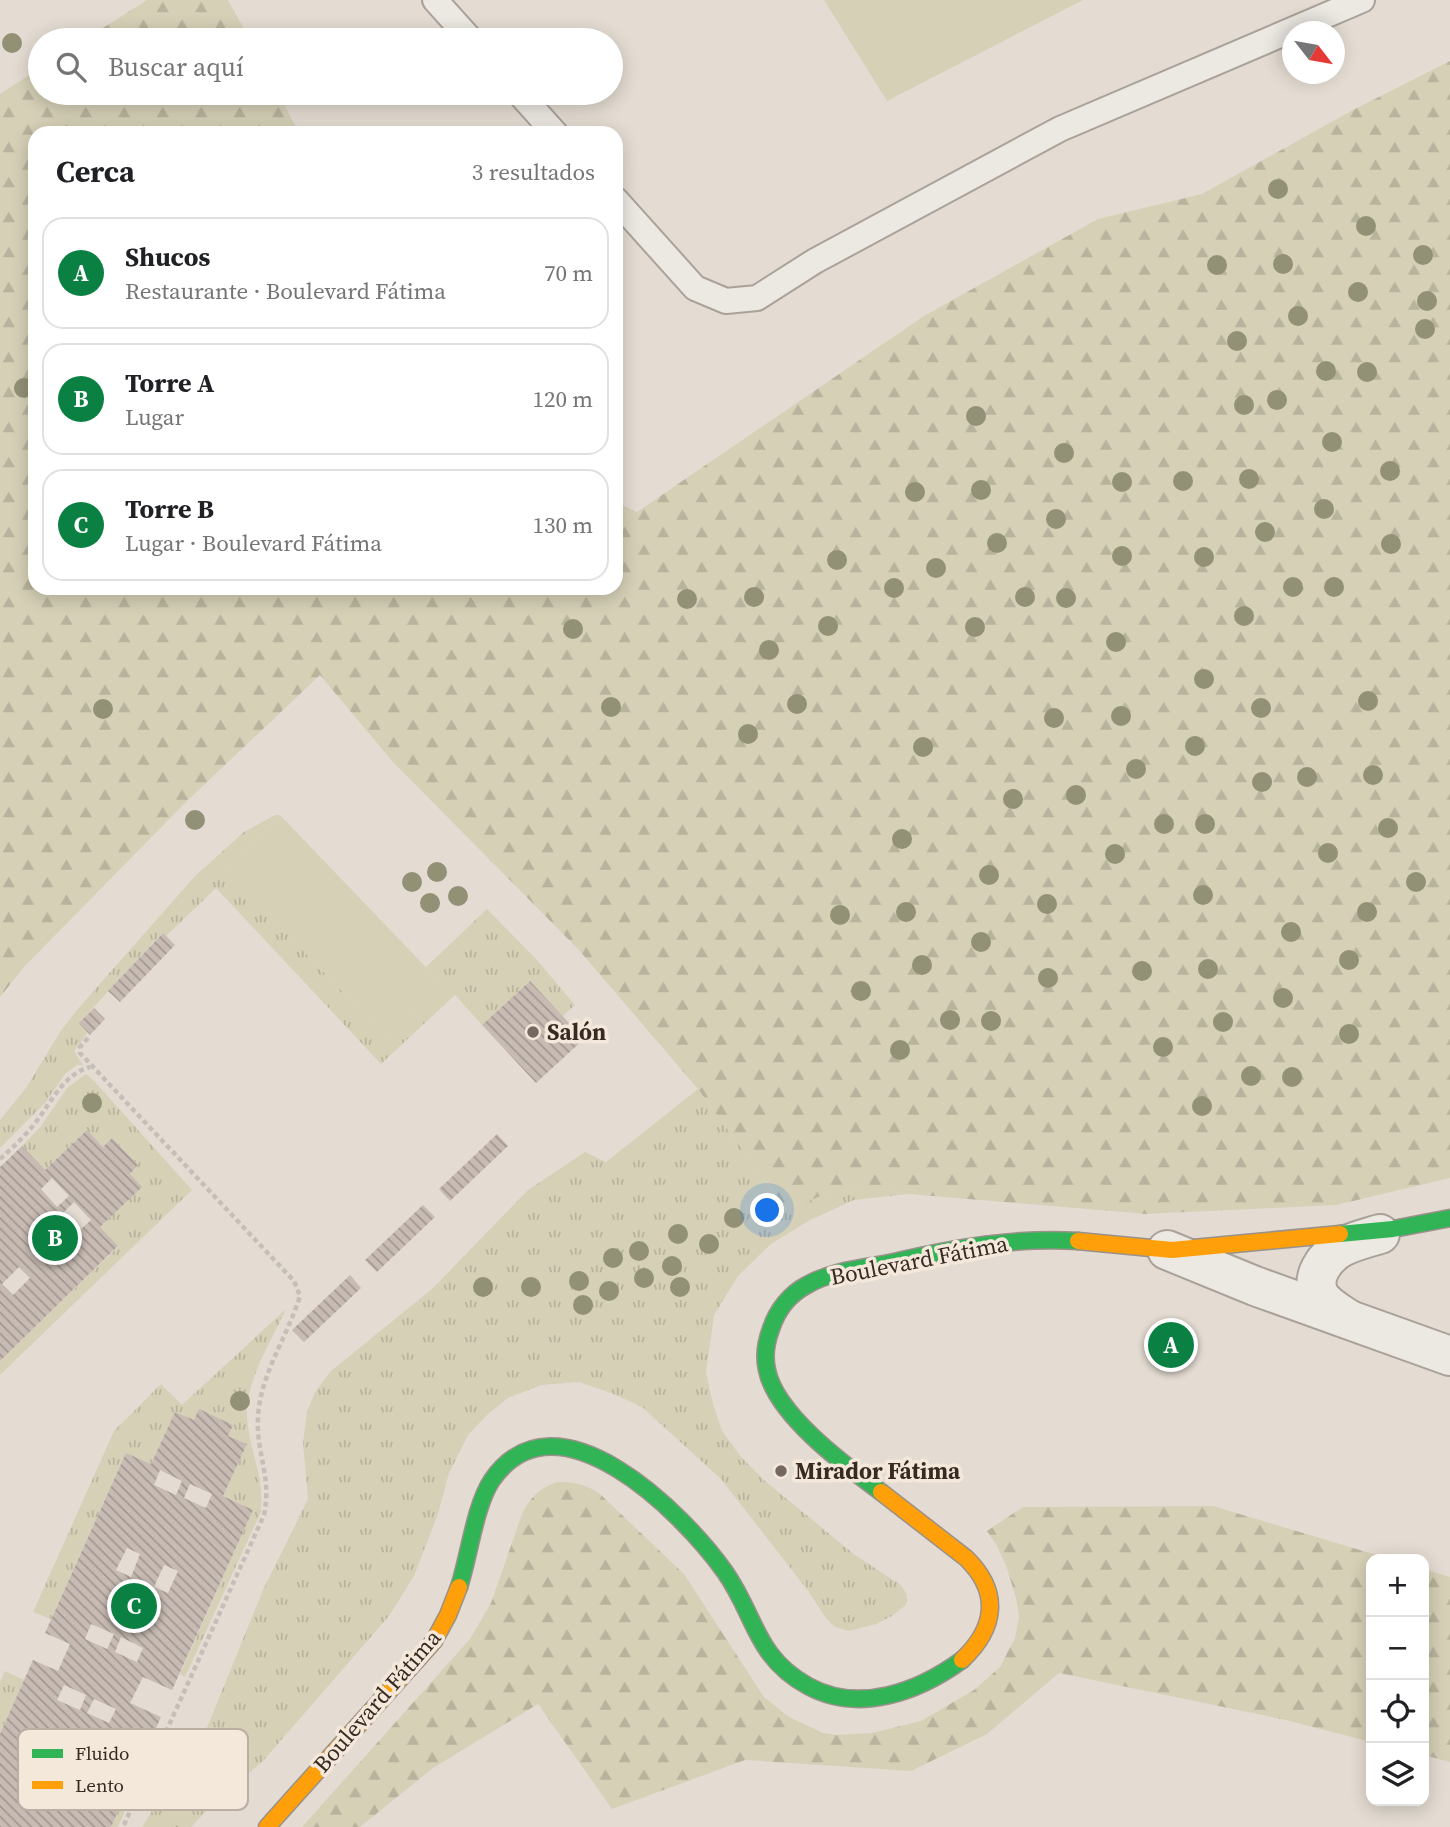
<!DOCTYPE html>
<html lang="es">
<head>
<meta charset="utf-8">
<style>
  body { margin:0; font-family:"Source Serif 4",serif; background:#f2f2f2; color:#202124 }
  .controls { position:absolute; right:21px; bottom:21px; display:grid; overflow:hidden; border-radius:14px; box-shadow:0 4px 18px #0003 }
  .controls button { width:63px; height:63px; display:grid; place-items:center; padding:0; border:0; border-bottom:2px solid #e0e0e0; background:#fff; color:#202124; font:35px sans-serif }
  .compass { position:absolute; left:1282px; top:21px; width:63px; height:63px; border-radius:50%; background:#fff; box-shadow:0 4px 18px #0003; rotate:121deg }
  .you { position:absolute; left:768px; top:1211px; width:24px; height:24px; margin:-18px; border:5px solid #fff; border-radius:50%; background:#1a73e8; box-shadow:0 0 0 10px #1a73e833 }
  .badge { display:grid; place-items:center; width:46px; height:46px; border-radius:50%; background:#0b8043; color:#fff; font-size:23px; font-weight:700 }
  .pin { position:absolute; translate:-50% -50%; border:4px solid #fff; box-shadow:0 2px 7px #0006 }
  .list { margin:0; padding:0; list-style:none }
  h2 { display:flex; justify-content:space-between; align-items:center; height:91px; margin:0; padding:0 28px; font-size:30px }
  h2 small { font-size:23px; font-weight:400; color:#757577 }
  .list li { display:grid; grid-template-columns:46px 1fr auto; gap:21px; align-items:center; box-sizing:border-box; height:112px; margin:0 14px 14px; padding:0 14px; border:2px solid #e0e0e0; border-radius:21px }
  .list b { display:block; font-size:26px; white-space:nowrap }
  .list p { margin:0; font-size:23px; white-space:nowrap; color:#757577 }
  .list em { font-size:23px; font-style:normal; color:#757577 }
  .icon { flex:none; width:38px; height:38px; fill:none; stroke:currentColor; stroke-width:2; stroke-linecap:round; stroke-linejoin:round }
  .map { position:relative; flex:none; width:1450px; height:1827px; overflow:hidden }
  .search { position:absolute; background:#fff; box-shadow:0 4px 18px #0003; left:28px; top:28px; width:595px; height:77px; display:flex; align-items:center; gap:18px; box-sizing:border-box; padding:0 24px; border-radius:38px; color:#757577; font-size:26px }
  .panel { position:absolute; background:#fff; box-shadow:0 4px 18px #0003; left:28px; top:126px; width:595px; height:469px; border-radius:21px }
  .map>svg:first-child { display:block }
  .grass { fill:url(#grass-tufts) }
  .forest { fill:url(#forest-firs) }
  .park { fill:#d5d0b6 }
  .building { fill:url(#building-back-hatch); fill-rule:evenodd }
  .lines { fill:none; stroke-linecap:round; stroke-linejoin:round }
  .lane-casing { stroke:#aaa29a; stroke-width:28 }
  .street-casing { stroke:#aaa29a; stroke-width:42 }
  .fast-casing { stroke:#99918a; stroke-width:19 }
  .slow-casing { stroke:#99918a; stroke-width:19 }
  .path { stroke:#c5bfb9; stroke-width:4.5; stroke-dasharray:5 3.5; stroke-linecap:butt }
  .lane { stroke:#ece8e2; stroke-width:24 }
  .street { stroke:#ece8e2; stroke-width:38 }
  .fast { stroke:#30b455; stroke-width:16 }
  .slow { stroke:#ff9f0a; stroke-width:16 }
  .tree { fill:#929176 }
  .poi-dot { fill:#746860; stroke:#f3e8da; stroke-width:2.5 }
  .labels { text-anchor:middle; stroke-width:7; stroke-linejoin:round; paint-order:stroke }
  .poi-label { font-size:23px; font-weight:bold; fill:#382a22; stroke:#f3e8da; text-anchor:start }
  .street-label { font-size:23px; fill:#382a22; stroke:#f3e8da }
  .key { fill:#f3e8da; stroke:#bbafa3; stroke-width:2 }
  .key-label { font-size:19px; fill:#382a22 }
</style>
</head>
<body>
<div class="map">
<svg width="1450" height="1827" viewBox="0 0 1450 1827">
  <defs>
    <pattern id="grass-tufts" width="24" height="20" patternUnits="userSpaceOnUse" patternTransform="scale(1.75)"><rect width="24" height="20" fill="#d5d0b6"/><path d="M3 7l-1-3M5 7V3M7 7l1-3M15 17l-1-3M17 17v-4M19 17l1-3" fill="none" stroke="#b8b39c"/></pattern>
    <pattern id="forest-firs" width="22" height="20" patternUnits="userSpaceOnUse" patternTransform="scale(1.75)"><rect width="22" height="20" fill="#d5d0b6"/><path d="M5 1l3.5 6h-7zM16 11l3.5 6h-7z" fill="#b8b39c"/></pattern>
    <pattern id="building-back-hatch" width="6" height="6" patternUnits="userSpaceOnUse" patternTransform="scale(1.75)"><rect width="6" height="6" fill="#c7bbb3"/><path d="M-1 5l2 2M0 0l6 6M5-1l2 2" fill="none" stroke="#a39891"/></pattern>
  </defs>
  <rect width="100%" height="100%" fill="#e4dcd2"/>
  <g class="grass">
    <polygon points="275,815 280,815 225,868 387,1039 443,985 426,967 487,909 537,960 575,1005 563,1016 530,981 482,1025 455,995 381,1064 216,888 166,936 162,933 79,1023 88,1032 74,1051 83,1065 77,1065 65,1074 45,1103 0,1148 0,1120 26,1088 60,1032 76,1011 195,876 244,832"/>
    <polygon points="86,1074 94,1081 192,1190 0,1375 0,1361 118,1247 100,1227 141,1187 130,1174 138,1165 112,1138 103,1147 87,1130 45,1170 22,1146 41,1126 67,1088"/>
    <polygon points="698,1089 787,1210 823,1195 862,1186 909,1194 854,1200 810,1220 771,1244 738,1276 714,1315 706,1373 713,1404 722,1431 742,1458 765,1481 855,1555 901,1585 907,1595 906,1605 892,1616 876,1624 849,1631 835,1627 825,1617 809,1592 721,1479 642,1407 611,1393 579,1382 541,1385 508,1398 487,1415 468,1435 449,1473 438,1514 414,1576 389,1616 263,1761 213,1804 191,1827 142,1827 170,1782 202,1740 263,1590 308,1499 303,1443 307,1412 315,1392 331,1371 432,1289 528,1190 585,1152 606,1162"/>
    <path d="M286,1309C270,1345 241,1386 248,1427C252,1457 266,1483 260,1514L185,1677L180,1674L253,1510L223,1496L247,1444L228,1436L233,1425L200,1410L194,1420L175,1412L151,1464L126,1453L51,1619L33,1612L114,1431L161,1384L182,1405Z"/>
    <polygon points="5,1671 24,1680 0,1734 0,1682"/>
    <polygon points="152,1736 157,1738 118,1827 111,1827"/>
  </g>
  <g class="forest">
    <polygon points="147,0 228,0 250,40 84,40"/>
    <polygon points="1450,61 1450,1178 1336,1205 1146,1214 909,1194 862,1186 823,1195 787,1210 698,1089 578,949 392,761 320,675 188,800 24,967 0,997 0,94 40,68 40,93 278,93 299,133 35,133 35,588 616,588 616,502 637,512 924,316 1098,219 1202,194 1353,110"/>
    <path d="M557,1482C575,1482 586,1484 600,1494L684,1574L764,1697L789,1717L823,1733L838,1735L872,1733L921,1721L974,1690L1000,1667L1015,1638L1019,1617L1016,1598L1007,1568L997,1546L987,1531L1023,1507L1213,1506L1390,1559H1371V1742L1286,1720L1059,1673L987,1734L911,1771L745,1760L612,1809L538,1704L433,1768L360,1827H302L470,1639L491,1603L523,1511C532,1496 540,1488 557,1482Z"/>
    <polygon points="1424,1569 1450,1577 1450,1762 1424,1755"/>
  </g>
  <g class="park">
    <polygon points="824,0 1083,0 887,101"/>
    <polygon points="280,815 443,985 387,1039 225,868"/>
  </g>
  <g class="building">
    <polygon points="163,933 175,945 120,1002 108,991"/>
    <polygon points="530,981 584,1039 536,1083 482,1025"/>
    <polygon points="94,1008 105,1019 90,1035 79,1023"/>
    <path d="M87,1130L103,1147L112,1138L138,1165L130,1174L142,1187L100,1227L118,1246L0,1361V1167L22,1146L45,1170ZM52,1178L69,1196L57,1207L41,1189ZM74,1202L91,1220L80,1230L63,1213ZM19,1267L30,1278L13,1295L2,1284Z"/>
    <polygon points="497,1134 508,1146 450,1201 439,1189"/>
    <polygon points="423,1205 435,1217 377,1272 365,1260"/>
    <polygon points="350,1275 361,1288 304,1342 292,1330"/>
    <path d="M199,1409L233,1425L228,1436L247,1444L223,1496L253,1510L172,1690L143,1677L130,1703L161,1717L111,1827H0V1734L33,1660L58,1671L70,1644L45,1633L126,1453L151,1464L175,1412L194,1420ZM160,1470L182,1481L176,1495L154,1485ZM190,1484L212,1494L206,1508L184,1498ZM127,1548L140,1554L131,1577L116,1570ZM164,1565L178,1571L168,1593L154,1587ZM91,1624L114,1634L107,1649L85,1639ZM121,1637L143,1648L137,1662L115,1652ZM64,1685L86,1695L80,1710L57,1700ZM94,1699L116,1709L109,1723L87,1713ZM32,1756L47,1762L37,1784L23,1778ZM70,1772L84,1779L75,1801L60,1795Z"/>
  </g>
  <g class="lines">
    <g class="lane-casing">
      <g id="lane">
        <polyline points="435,0 471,40"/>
        <polyline points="519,93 555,133"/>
        <polyline points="616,200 695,288 726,301 757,298 815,261 1060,129 1362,0"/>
      </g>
    </g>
    <g class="street-casing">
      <g id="street">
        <polyline points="1167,1250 1255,1286 1450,1356"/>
        <path d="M1348,1319C1339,1313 1328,1307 1321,1298C1308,1279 1325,1256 1342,1247C1354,1241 1367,1238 1380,1234"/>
      </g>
    </g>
    <g class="fast-casing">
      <g id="fast">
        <polyline points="1340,1234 1393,1229 1450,1218"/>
        <path d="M881,1492C846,1466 776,1415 767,1370C764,1357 766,1342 771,1329C777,1310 790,1294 807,1285C833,1270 865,1268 894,1262C955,1248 1016,1237 1078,1241"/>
        <path d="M459,1587C469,1557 475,1505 492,1480C557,1386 684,1514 725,1572C756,1616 755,1657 808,1686C859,1714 918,1692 962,1660"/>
      </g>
    </g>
    <g class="slow-casing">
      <g id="slow">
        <polyline points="1078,1241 1172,1250 1340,1234"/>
        <path d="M881,1492L966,1558C1001,1592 996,1628 962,1660"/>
        <polyline points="267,1827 434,1641 448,1615 459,1587"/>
      </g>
    </g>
    <g class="path">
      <path d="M88,1038L80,1047V1053L294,1281L300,1296C287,1338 260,1374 258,1418C256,1453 272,1477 264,1515L123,1827"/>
      <path d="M0,1159C11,1149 22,1139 32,1127C49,1107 62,1074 90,1067"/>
    </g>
    <use href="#lane" class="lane"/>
    <use href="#street" class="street"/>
    <use href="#fast" class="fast"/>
    <use href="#slow" class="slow"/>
  </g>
  <g class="tree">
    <circle cx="12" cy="43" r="10"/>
    <circle cx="1278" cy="189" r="10"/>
    <circle cx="1366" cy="226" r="10"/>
    <circle cx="1423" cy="255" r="10"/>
    <circle cx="1283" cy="264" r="10"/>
    <circle cx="1217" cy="265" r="10"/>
    <circle cx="1358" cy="292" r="10"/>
    <circle cx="1427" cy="301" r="10"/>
    <circle cx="1298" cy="316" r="10"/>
    <circle cx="1425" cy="329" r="10"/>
    <circle cx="1237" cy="341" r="10"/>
    <circle cx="1326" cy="371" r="10"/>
    <circle cx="1367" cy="372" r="10"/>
    <circle cx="24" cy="388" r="10"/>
    <circle cx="1277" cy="400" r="10"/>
    <circle cx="1244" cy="405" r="10"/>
    <circle cx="976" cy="416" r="10"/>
    <circle cx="1332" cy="442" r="10"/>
    <circle cx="1064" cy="453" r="10"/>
    <circle cx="1390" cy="471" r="10"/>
    <circle cx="1249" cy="479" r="10"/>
    <circle cx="1183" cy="481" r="10"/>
    <circle cx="1122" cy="482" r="10"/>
    <circle cx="981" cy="490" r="10"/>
    <circle cx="915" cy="492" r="10"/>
    <circle cx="1324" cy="509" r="10"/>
    <circle cx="1056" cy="519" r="10"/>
    <circle cx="1265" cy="532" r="10"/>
    <circle cx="997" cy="543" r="10"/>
    <circle cx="1391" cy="544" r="10"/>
    <circle cx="1122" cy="556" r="10"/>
    <circle cx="1204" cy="557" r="10"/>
    <circle cx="837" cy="560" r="10"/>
    <circle cx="936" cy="568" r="10"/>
    <circle cx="1293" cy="587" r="10"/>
    <circle cx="1334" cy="587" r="10"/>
    <circle cx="894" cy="588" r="10"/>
    <circle cx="754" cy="597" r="10"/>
    <circle cx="1025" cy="597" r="10"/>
    <circle cx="1066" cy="598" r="10"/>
    <circle cx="687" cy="599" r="10"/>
    <circle cx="1244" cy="616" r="10"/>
    <circle cx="828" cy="626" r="10"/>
    <circle cx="975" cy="627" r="10"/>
    <circle cx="573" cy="629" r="10"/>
    <circle cx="1116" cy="642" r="10"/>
    <circle cx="769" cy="650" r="10"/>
    <circle cx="1204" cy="679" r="10"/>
    <circle cx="1368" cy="701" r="10"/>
    <circle cx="797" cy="704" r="10"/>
    <circle cx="611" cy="707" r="10"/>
    <circle cx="1261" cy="708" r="10"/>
    <circle cx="103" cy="709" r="10"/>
    <circle cx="1121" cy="716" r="10"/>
    <circle cx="1054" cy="718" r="10"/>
    <circle cx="748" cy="734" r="10"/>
    <circle cx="1195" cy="746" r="10"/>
    <circle cx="923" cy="747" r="10"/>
    <circle cx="1136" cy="769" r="10"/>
    <circle cx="1373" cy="775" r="10"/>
    <circle cx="1307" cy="777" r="10"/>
    <circle cx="1262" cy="782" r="10"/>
    <circle cx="1076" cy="795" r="10"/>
    <circle cx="1013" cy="799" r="10"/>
    <circle cx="195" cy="820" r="10"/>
    <circle cx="1164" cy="824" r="10"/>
    <circle cx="1205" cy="824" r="10"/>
    <circle cx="1388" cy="828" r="10"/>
    <circle cx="902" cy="839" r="10"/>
    <circle cx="1328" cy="853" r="10"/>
    <circle cx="1115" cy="854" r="10"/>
    <circle cx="437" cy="872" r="10"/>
    <circle cx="989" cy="875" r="10"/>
    <circle cx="412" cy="882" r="10"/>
    <circle cx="1416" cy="882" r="10"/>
    <circle cx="1203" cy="895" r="10"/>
    <circle cx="458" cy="896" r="10"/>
    <circle cx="430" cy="903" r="10"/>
    <circle cx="1047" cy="904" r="10"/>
    <circle cx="906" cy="912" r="10"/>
    <circle cx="1367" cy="912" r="10"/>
    <circle cx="840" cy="915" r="10"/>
    <circle cx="1291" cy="932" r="10"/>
    <circle cx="981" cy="942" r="10"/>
    <circle cx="1349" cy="960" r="10"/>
    <circle cx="922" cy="965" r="10"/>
    <circle cx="1208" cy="969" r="10"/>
    <circle cx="1142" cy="971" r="10"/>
    <circle cx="1048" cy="978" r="10"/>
    <circle cx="861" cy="991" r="10"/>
    <circle cx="1283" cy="998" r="10"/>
    <circle cx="950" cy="1020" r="10"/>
    <circle cx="991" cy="1021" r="10"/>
    <circle cx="1223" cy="1022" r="10"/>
    <circle cx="1349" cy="1034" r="10"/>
    <circle cx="1163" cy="1047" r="10"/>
    <circle cx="900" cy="1050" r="10"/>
    <circle cx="1251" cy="1076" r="10"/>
    <circle cx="1292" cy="1077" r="10"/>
    <circle cx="92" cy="1103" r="10"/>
    <circle cx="1202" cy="1106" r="10"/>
    <circle cx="734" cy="1218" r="10"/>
    <circle cx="678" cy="1234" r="10"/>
    <circle cx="709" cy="1244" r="10"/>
    <circle cx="639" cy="1251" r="10"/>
    <circle cx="613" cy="1258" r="10"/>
    <circle cx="672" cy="1266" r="10"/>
    <circle cx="644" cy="1278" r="10"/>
    <circle cx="579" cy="1281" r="10"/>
    <circle cx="483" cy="1287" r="10"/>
    <circle cx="531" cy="1287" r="10"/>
    <circle cx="680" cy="1287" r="10"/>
    <circle cx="609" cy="1291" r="10"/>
    <circle cx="583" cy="1305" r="10"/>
    <circle cx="240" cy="1401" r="10"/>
  </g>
  <g class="poi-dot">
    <circle cx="533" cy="1032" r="7"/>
    <circle cx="781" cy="1471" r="7"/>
  </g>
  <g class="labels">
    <g class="poi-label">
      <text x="547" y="1040">Salón</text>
      <text x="795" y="1479">Mirador Fátima</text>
    </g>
    <g class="street-label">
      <text transform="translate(919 1260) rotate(-11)" y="8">Boulevard Fátima</text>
      <text transform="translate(377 1701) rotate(-49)" y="8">Boulevard Fátima</text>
    </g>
  </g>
  <rect x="18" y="1729" width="230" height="81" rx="10" class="key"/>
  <rect x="32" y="1749" width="31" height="9" fill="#30b455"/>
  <rect x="32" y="1781" width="31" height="8" fill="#ff9f0a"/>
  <g class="key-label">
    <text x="75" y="1760">Fluido</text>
    <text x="75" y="1792">Lento</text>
  </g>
</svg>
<div class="controls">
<button>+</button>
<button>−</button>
<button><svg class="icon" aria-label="locate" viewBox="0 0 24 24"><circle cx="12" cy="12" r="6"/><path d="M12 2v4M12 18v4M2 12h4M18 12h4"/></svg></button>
<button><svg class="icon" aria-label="layers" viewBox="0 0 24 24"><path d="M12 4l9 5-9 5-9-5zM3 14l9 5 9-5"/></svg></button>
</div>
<svg class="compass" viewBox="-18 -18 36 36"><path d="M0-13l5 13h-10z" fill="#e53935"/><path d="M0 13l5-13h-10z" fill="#757577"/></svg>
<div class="you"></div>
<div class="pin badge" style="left:1171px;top:1345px">A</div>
<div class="pin badge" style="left:55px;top:1238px">B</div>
<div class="pin badge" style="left:134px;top:1606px">C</div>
<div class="search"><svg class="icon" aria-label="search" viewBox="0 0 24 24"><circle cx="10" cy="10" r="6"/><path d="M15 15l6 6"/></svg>Buscar aquí</div>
<section class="panel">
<h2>Cerca<small>3 resultados</small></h2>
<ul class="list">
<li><span class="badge">A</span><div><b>Shucos</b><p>Restaurante · Boulevard Fátima</p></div><em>70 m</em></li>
<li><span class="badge">B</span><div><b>Torre A</b><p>Lugar</p></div><em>120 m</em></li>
<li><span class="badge">C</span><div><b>Torre B</b><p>Lugar · Boulevard Fátima</p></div><em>130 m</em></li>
</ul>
</section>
</div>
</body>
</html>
